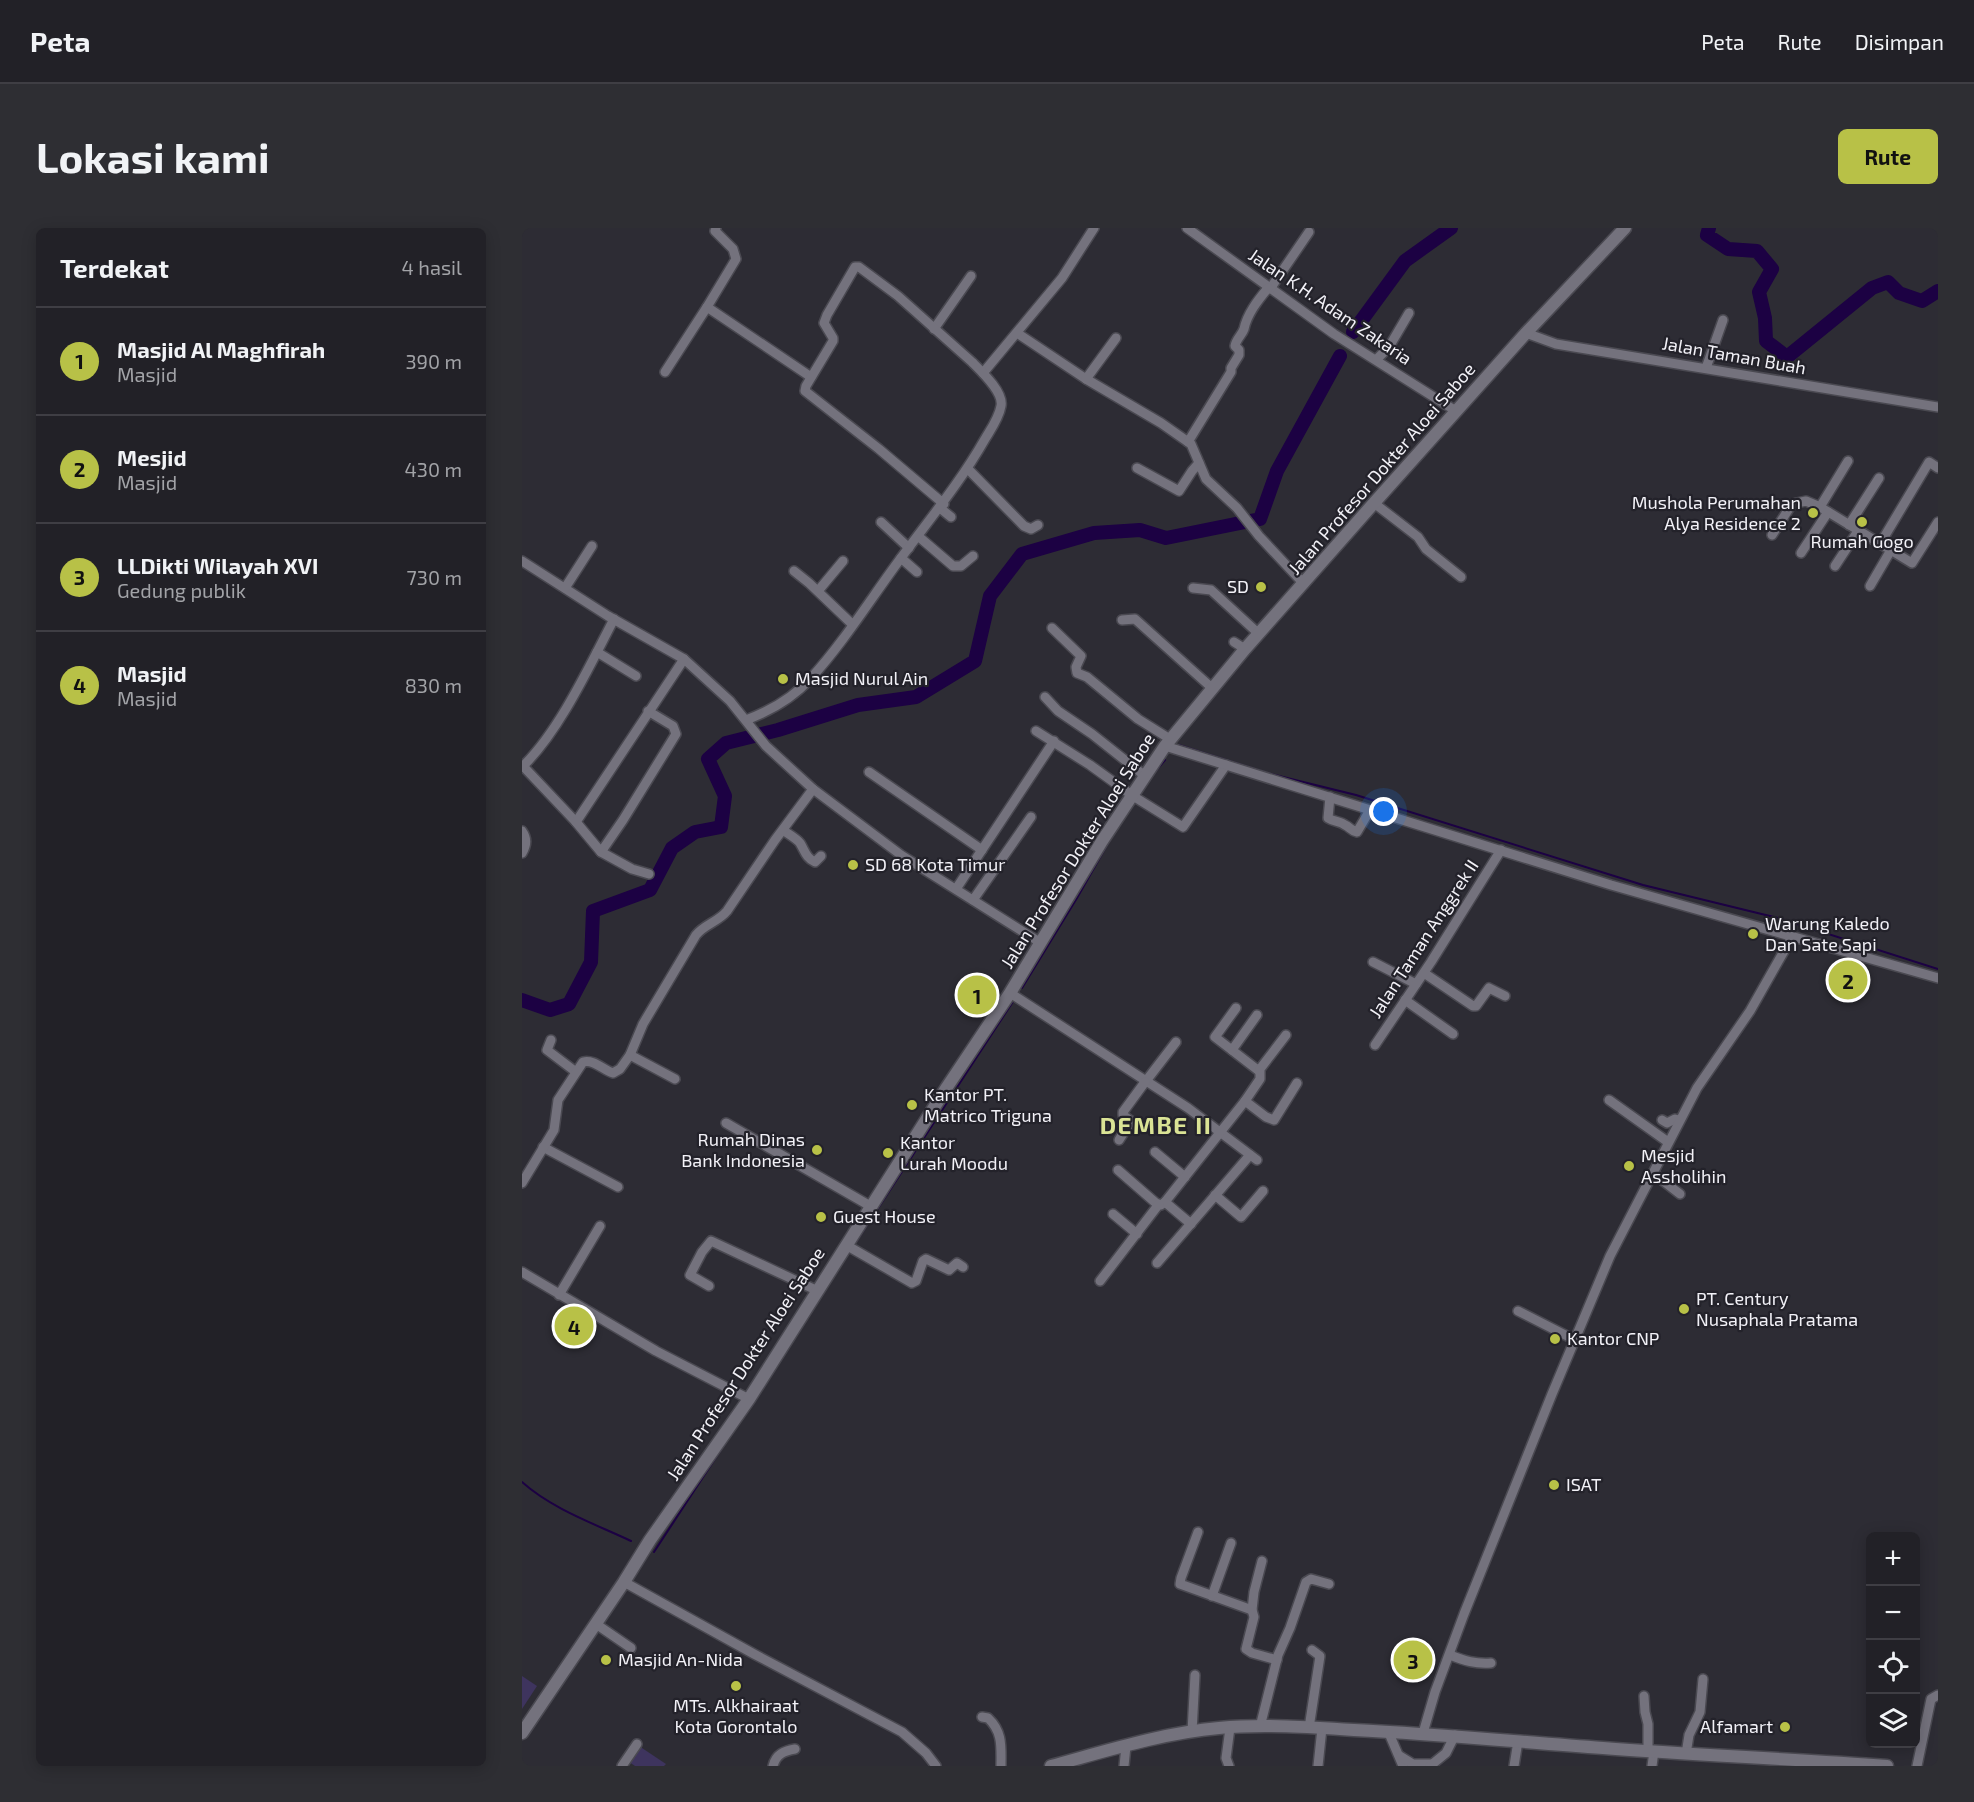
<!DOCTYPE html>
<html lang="id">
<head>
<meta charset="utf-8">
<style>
  body { margin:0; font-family:"Exo 2",sans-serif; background:#2e2e33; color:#f1f3f6 }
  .controls { position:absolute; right:18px; bottom:18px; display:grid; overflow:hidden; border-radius:9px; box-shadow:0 3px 15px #0003 }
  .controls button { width:54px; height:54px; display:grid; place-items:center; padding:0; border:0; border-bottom:2px solid #3f3e44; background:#222127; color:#f1f3f6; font:30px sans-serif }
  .you { position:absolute; left:862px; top:584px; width:21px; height:21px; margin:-15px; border:4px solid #fff; border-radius:50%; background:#1a73e8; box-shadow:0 0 0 9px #1a73e833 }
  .badge { display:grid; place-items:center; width:39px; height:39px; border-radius:50%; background:#b8c147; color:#111; font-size:20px; font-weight:700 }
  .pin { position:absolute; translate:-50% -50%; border:3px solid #fff; box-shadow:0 2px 6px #0006 }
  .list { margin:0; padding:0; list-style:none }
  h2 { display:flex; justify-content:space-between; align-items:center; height:78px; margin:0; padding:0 24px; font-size:26px }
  h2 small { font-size:20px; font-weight:400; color:#a2a3a7 }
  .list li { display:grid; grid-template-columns:39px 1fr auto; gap:18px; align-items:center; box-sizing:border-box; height:108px; padding:0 24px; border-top:2px solid #3f3e44 }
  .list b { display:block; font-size:22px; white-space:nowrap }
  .list p { margin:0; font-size:20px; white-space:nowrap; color:#a2a3a7 }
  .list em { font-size:20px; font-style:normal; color:#a2a3a7 }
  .icon { flex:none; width:33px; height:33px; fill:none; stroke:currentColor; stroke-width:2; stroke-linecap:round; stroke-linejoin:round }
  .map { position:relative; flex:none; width:1416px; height:1538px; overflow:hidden; border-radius:9px }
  header { display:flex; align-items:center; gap:36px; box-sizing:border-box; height:84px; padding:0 30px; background:#222127; border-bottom:2px solid #3f3e44 }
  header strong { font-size:28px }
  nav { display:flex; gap:33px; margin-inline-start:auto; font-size:21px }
  .intro { display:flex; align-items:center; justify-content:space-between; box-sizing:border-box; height:144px; padding:0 36px }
  h1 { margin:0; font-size:42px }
  .button { padding:15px 27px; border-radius:9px; background:#b8c147; color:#111; font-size:21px; font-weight:700 }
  main { display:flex; gap:36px; padding:0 36px }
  aside { flex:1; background:#222127; border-radius:9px; box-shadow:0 3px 15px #0003 }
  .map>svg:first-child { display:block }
  .green { fill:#3e345e }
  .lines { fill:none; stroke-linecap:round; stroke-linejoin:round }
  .stream { stroke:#1c0143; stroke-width:2 }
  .river { stroke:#1c0143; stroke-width:14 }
  .street-casing { stroke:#4a4951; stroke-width:12 }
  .secondary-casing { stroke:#4a4951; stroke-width:15 }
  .street { stroke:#74727d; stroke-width:9 }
  .secondary { stroke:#74727d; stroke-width:12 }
  .poi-dot { fill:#b8c147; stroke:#23222a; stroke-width:2 }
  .labels { text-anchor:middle; stroke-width:4.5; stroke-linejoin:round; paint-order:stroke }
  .street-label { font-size:18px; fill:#f2f1f7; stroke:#23222a }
  .poi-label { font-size:18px; fill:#f2f1f7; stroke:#23222a; text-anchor:start }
  .district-label { font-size:24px; font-weight:bold; letter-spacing:1.5px; fill:#dae395; stroke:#23222a }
</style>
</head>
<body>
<header>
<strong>Peta</strong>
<nav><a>Peta</a><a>Rute</a><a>Disimpan</a></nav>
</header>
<div class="intro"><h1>Lokasi kami</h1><a class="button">Rute</a></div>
<main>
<aside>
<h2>Terdekat<small>4 hasil</small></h2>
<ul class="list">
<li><span class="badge">1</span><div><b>Masjid Al Maghfirah</b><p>Masjid</p></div><em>390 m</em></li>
<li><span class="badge">2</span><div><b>Mesjid</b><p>Masjid</p></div><em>430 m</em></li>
<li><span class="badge">3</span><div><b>LLDikti Wilayah XVI</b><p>Gedung publik</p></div><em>730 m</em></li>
<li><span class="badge">4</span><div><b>Masjid</b><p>Masjid</p></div><em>830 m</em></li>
</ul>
</aside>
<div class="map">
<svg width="1416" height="1538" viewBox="0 0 1416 1538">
  <rect width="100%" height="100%" fill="#2d2c34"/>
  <g class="green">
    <polygon points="0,1448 15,1458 0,1481"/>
    <polygon points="117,1518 144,1536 142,1538 113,1538 107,1534"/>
  </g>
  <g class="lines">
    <g class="stream">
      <polyline points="657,517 745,545 834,567 1121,657 1256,690 1416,741"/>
      <polyline points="631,546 643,532"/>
      <polyline points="500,760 555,670 589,610"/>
      <polyline points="334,1014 492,772"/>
      <path d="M0,1254C30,1281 73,1296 109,1313"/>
      <polyline points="132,1324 202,1217"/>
    </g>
    <g class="river">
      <polyline points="1187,0 1185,7 1206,21 1235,23 1250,41 1237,64 1243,90 1244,113 1265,129 1350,60 1366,54 1377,65 1400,73 1416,63"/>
      <polyline points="831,104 883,33 929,0"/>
      <polyline points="0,772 28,782 47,776 69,734 71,683 128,662 150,620 173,604 199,599 203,568 186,531 204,515 256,502 336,477 394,469 453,433 468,368 500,326 572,305 618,302 644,310 738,291 755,243 818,128"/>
    </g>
    <g class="street-casing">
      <g id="street">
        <polyline points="665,0 812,106 934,183"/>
        <polyline points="748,61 787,4"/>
        <polyline points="185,79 289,149"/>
        <polyline points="412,101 449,48"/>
        <polyline points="495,105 564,151 639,195 669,216 684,251 715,280 737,308 782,356"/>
        <polyline points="1004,105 1034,116 1416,179"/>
        <polyline points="855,131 867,119 887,85"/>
        <polyline points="1184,140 1201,92"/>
        <polyline points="143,144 185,79 214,31 211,21 193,3 194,0"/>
        <polyline points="461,145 540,50 572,0"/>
        <polyline points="564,151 594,110"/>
        <path d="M666,214L709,144V140L717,127V122L713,118C714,111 720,107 722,101C725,86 736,72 746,60"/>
        <polyline points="615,240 657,263 670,243 677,235"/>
        <polyline points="446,241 502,298 509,301 516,297"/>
        <polyline points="852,275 896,309 904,321 939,349"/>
        <polyline points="1298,279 1326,233"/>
        <polyline points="418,280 429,289"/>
        <polyline points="359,294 387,320"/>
        <polyline points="1327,297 1357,250"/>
        <polyline points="1250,307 1270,276 1284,273 1298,279 1390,335 1416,294"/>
        <polyline points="396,308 431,338 439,338 451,328"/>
        <polyline points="1358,316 1407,234 1416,240"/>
        <polyline points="1279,325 1306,284"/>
        <polyline points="379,330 395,344"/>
        <polyline points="0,333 86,388 162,431 208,473 244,518 291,561 379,627 519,715"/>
        <polyline points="1313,338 1336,303"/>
        <polyline points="272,343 287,355 330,396"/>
        <polyline points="1348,358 1369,322"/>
        <polyline points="43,360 70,318"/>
        <polyline points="671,360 689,362 737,406"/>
        <polyline points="296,363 321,333"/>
        <polyline points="600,392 613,391 690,460"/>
        <polyline points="530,400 559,428 554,439 555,445 565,449 616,491 648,511"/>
        <polyline points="712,414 723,421"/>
        <polyline points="75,424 114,448"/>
        <polyline points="523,469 536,483 570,506 623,548"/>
        <path d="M224,492C248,483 271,470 289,450C321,415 348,372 376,334C406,293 438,255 463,211C469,201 477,190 479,178C482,164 459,143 450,134L376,68L337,39H333L305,87L302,95L311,110V113L284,158L283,163L357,221L422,276"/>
        <polyline points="514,503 568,537 611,568 661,599 704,537"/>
        <polyline points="643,518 1089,657 1416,750"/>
        <polyline points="1,538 54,594"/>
        <path d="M0,539C37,504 68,437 92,391"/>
        <polyline points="347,544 460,622"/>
        <path d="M808,569L806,590C812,594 818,593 823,597C828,599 829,603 835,604L848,582"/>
        <path d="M261,602C266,606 274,610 278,615C283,623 284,630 293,634L299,628"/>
        <path d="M0,603C5,610 5,617 0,625"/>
        <polyline points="79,624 101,592 154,506 151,498 126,483"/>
        <polyline points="127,646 110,641 79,624 54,594 162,431"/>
        <polyline points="434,661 532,513"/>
        <polyline points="451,672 509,589"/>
        <polyline points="851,734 894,756"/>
        <polyline points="902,745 951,778 954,778 967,760 983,768"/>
        <polyline points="488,765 666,880 735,932"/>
        <polyline points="883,772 931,806"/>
        <polyline points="714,780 693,809 737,843"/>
        <polyline points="29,812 25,822 54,844"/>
        <polyline points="853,817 909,734 979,622"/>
        <polyline points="710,822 735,787"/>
        <polyline points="108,827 153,851"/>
        <polyline points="624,853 654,814"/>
        <polyline points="1087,872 1146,914"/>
        <polyline points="723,873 744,889 752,892 775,855"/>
        <polyline points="1140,892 1145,895 1153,891 1157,892"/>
        <polyline points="204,895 350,979"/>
        <polyline points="597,912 609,893 601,887 601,884 623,854"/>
        <polyline points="21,919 96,959"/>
        <polyline points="633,924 663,949"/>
        <polyline points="596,942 635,976 639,977 643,974 723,873 738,851 738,841 764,807"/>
        <polyline points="1131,945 1158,966"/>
        <path d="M0,955L32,902L36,872L61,834C72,831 81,842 91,845L98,841L108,827L121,796L174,707C183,696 196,694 205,683L253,612L291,561"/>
        <polyline points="693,967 719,989 741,963"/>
        <polyline points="643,974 669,996"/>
        <polyline points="591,986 615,1006"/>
        <polyline points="324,1017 390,1055 394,1053 401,1033 404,1031 427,1042 435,1035 441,1039"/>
        <polyline points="635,1035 728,927"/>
        <polyline points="0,1044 134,1123 227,1171"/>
        <polyline points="578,1053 637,976"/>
        <polyline points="187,1058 168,1047 180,1024 189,1013 296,1063"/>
        <polyline points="37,1067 78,998"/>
        <polyline points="996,1083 1053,1112"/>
        <polyline points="676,1304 659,1350 658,1356 730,1382"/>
        <polyline points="740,1333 732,1364 730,1382 732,1389 724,1421 730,1425 755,1432"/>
        <polyline points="102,1354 232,1426 380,1504 404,1525 414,1538"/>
        <polyline points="690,1368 709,1315"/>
        <polyline points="74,1396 109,1420"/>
        <path d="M928,1427C943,1433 953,1436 969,1435"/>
        <polyline points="1122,1468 1123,1484 1126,1496 1126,1522"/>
        <path d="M460,1489L466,1490C481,1504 479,1519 479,1538"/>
        <polyline points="738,1499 756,1427 768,1400 784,1354 789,1351 807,1356"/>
        <polyline points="787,1500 798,1428 790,1422"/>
        <polyline points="866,1503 881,1538"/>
        <polyline points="670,1504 673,1447"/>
        <polyline points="901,1505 913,1464 942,1386 1030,1166 1088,1028 1175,860 1228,783 1270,709"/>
        <polyline points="1164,1526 1167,1507 1178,1484 1181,1451"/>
        <polyline points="878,1528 891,1536 909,1536"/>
        <polyline points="100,1538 115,1516"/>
        <path d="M251,1538C254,1526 262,1523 273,1521"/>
        <polyline points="602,1538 604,1518"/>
        <polyline points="707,1538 704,1530 708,1500"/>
        <polyline points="796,1538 800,1500"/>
        <polyline points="908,1538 924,1525 933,1507"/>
        <polyline points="992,1538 996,1513"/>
        <polyline points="1130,1538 1132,1523"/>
        <polyline points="1395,1538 1409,1471 1416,1467"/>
      </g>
    </g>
    <g class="secondary-casing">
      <g id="secondary">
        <polyline points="0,1505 102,1354 128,1312 227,1171 425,859 488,765 580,613 643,518 723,421 852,275 1004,105 1103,0"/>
        <path d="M529,1538C584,1523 640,1505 697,1500C741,1496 788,1499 832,1502C915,1506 998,1514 1081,1520C1175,1527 1270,1531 1365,1538"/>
      </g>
    </g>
    <use href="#street" class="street"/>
    <use href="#secondary" class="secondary"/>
  </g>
  <g class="poi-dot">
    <circle cx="1291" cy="285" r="6"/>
    <circle cx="1340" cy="294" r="6"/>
    <circle cx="739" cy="359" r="6"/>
    <circle cx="261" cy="451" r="6"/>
    <circle cx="331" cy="637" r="6"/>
    <circle cx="1231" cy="706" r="6"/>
    <circle cx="390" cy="877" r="6"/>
    <circle cx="295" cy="922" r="6"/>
    <circle cx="366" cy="925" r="6"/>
    <circle cx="1107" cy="938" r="6"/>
    <circle cx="299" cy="989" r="6"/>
    <circle cx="1162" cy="1081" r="6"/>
    <circle cx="1033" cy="1111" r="6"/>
    <circle cx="1032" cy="1257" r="6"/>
    <circle cx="84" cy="1432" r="6"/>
    <circle cx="214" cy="1458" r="6"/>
    <circle cx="1263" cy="1499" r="6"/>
  </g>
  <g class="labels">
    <g class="street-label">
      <text transform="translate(808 79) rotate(34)" y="6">Jalan K.H. Adam Zakaria</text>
      <text transform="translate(1212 128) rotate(10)" y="6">Jalan Taman Buah</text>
      <text transform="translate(860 241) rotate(-49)" y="6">Jalan Profesor Dokter Aloei Saboe</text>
      <text transform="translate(556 623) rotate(-58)" y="6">Jalan Profesor Dokter Aloei Saboe</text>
      <text transform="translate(902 711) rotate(-57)" y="6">Jalan Taman Anggrek II</text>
      <text transform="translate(224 1136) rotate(-57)" y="6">Jalan Profesor Dokter Aloei Saboe</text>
    </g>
    <g class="poi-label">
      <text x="1279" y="281" text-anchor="end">Mushola Perumahan<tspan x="1279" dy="21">Alya Residence 2</tspan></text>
      <text x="1340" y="320" text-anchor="middle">Rumah Gogo</text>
      <text x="727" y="365" text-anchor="end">SD</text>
      <text x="273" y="457">Masjid Nurul Ain</text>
      <text x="343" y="643">SD 68 Kota Timur</text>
      <text x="1243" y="702">Warung Kaledo<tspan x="1243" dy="21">Dan Sate Sapi</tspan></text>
      <text x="402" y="873">Kantor PT.<tspan x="402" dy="21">Matrico Triguna</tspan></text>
      <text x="283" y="918" text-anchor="end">Rumah Dinas<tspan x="283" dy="21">Bank Indonesia</tspan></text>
      <text x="378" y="921">Kantor<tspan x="378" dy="21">Lurah Moodu</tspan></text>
      <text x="1119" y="934">Mesjid<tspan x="1119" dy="21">Assholihin</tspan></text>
      <text x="311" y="995">Guest House</text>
      <text x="1174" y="1077">PT. Century<tspan x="1174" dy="21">Nusaphala Pratama</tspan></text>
      <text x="1045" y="1117">Kantor CNP</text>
      <text x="1044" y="1263">ISAT</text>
      <text x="96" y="1438">Masjid An-Nida</text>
      <text x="214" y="1484" text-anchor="middle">MTs. Alkhairaat<tspan x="214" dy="21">Kota Gorontalo</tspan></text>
      <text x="1251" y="1505" text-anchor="end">Alfamart</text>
    </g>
    <g class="district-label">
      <text x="634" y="906">DEMBE II</text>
    </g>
  </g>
</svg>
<div class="controls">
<button>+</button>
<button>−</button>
<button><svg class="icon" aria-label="locate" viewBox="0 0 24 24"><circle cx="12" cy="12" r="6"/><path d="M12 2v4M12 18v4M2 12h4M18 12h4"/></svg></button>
<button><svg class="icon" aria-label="layers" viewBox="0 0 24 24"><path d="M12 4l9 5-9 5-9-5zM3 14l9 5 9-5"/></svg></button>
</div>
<div class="you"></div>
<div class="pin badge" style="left:455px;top:767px">1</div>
<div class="pin badge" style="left:1326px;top:752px">2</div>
<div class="pin badge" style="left:891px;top:1432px">3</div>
<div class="pin badge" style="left:52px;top:1098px">4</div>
</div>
</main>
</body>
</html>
